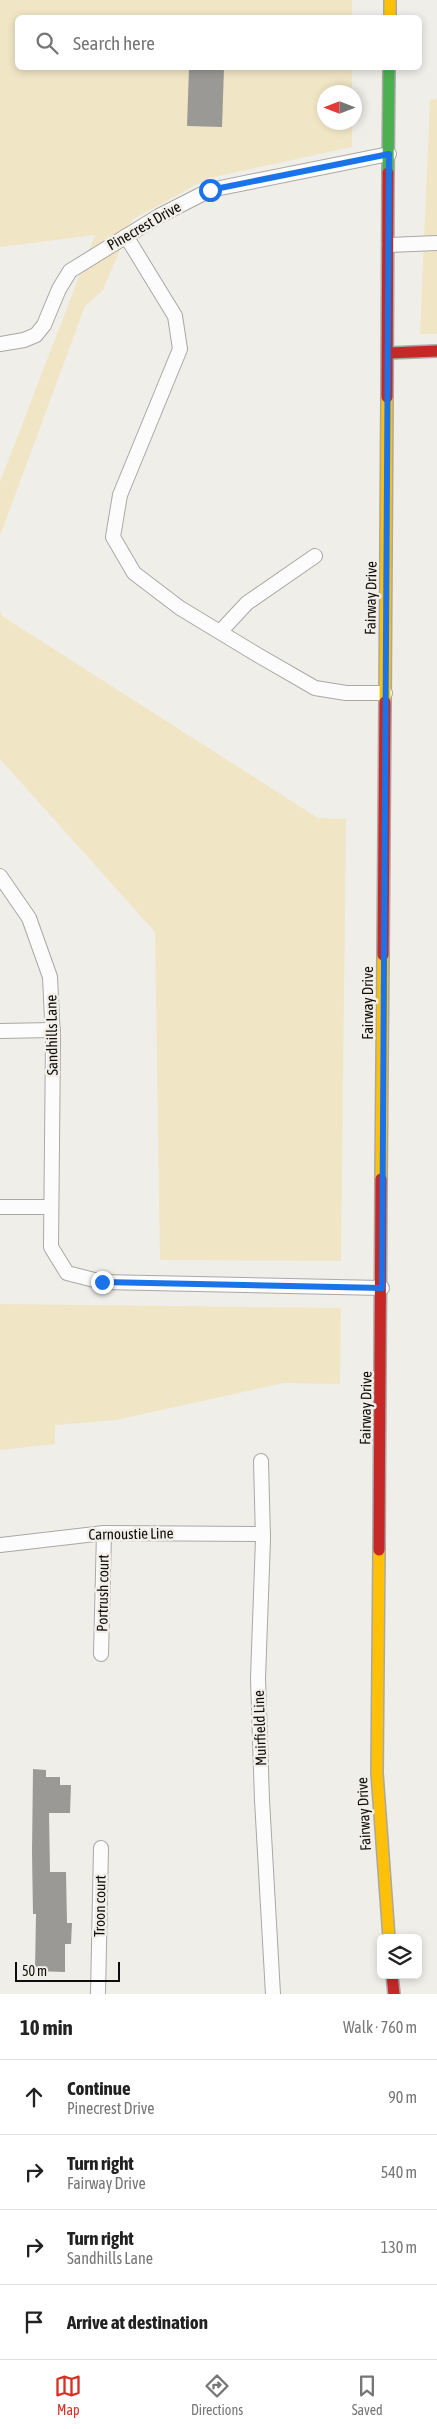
<!DOCTYPE html>
<html lang="en">
<head>
<meta charset="utf-8">
<style>
  body { margin:0; font-family:"Asap Condensed",sans-serif; background:#f6f6f6; color:#222 }
  .controls { position:absolute; right:15px; bottom:15px; display:grid; overflow:hidden; border-radius:8px; box-shadow:0 2px 8px #0003 }
  .controls button { width:45px; height:45px; display:grid; place-items:center; padding:0; border:0; border-bottom:1px solid #e0e0e0; background:#fff; color:#222; font:25px sans-serif }
  .compass { position:absolute; left:317px; top:85px; width:45px; height:45px; border-radius:50%; background:#fff; box-shadow:0 2px 8px #0003; rotate:270deg }
  .scale { position:absolute; left:15px; bottom:12px; width:105px; box-sizing:border-box; padding-left:5px; border:2px solid #0e0d0b; border-top:0; font-size:14px; line-height:18px; white-space:nowrap; color:#0e0d0b; -webkit-text-stroke:4px #f1efe7; paint-order:stroke }
  .stop { position:absolute; width:15px; height:15px; margin:-11px; border:4px solid #1a73e8; border-radius:50%; background:#fff }
  .stop.end { background:#1a73e8; border-color:#fff; box-shadow:0 1px 5px #0008 }
  .list { margin:0; padding:0; list-style:none }
  h2 { display:flex; justify-content:space-between; align-items:center; height:65px; margin:0; padding:0 20px; font-size:21px }
  h2 small { font-size:16px; font-weight:400; color:#767676 }
  .list li { display:grid; grid-template-columns:32px 1fr auto; gap:15px; align-items:center; box-sizing:border-box; height:75px; padding:0 20px; border-top:1px solid #e0e0e0 }
  .list b { display:block; font-size:19px; white-space:nowrap }
  .list p { margin:0; font-size:16px; white-space:nowrap; color:#767676 }
  .list em { font-size:16px; font-style:normal; color:#767676 }
  .icon { flex:none; width:28px; height:28px; fill:none; stroke:currentColor; stroke-width:2; stroke-linecap:round; stroke-linejoin:round }
  .map { position:relative; flex:none; width:437px; height:1994px; overflow:hidden }
  .search { position:absolute; background:#fff; box-shadow:0 2px 8px #0003; left:15px; right:15px; top:15px; height:55px; display:flex; align-items:center; gap:12px; box-sizing:border-box; padding:0 18px; border-radius:8px; color:#767676; font-size:19px }
  .sheet { height:365px; background:#fff }
  nav { display:flex; justify-content:space-around; align-items:center; box-sizing:border-box; height:70px; border-top:1px solid #e0e0e0; background:#fff; font-size:14px; color:#767676 }
  nav a { display:grid; justify-items:center; gap:2px }
  nav .on { color:#d93025 }
  .map>svg:first-child { display:block }
  .green { fill:#f0e6c5 }
  .building { fill:#9a9995 }
  .lines { fill:none; stroke-linecap:round; stroke-linejoin:round }
  .street-casing { stroke:#a9a8a5; stroke-width:16 }
  .fast-casing { stroke:#a9a8a5; stroke-width:14 }
  .slow-casing { stroke:#a9a8a5; stroke-width:14 }
  .jam-casing { stroke:#a9a8a5; stroke-width:14 }
  .street { stroke:#fdfcfc; stroke-width:14 }
  .fast { stroke:#4caf50; stroke-width:11 }
  .slow { stroke:#ffc107; stroke-width:11 }
  .jam { stroke:#c62828; stroke-width:11 }
  .route { stroke:#1a73e8; stroke-width:6 }
  .labels { text-anchor:middle; stroke-width:5; stroke-linejoin:round; paint-order:stroke }
  .street-label { font-size:15px; fill:#0e0d0b; stroke:#f1efe7 }
</style>
</head>
<body>
<div class="map">
<svg width="437" height="1994" viewBox="0 0 437 1994">
  <rect width="100%" height="100%" fill="#efeee9"/>
  <g class="green">
    <polygon points="0,0 352,0 352,17 18,18 18,68 352,68 352,92 324,92 324,122 352,123 352,147 209,178 133,219 103,290 85,306 0,536 0,482 95,235 0,247"/>
    <polygon points="437,98 437,334 420,334 430,100"/>
    <polygon points="0,610 2,616 318,818 346,819 341,1261 160,1260 155,932 0,759"/>
    <polygon points="0,1304 341,1308 340,1384 284,1383 116,1420 55,1425 55,1444 0,1450"/>
  </g>
  <g class="building">
    <polygon points="189,68 224,68 222,127 187,126"/>
    <polygon points="33,1769 46,1770 46,1777 60,1777 60,1785 71,1785 70,1813 49,1813 50,1872 66,1872 67,1923 72,1923 71,1944 65,1944 65,1972 35,1971 36,1914 33,1914 32,1853"/>
  </g>
  <g class="lines">
    <g class="street-casing">
      <g id="street">
        <polyline points="126,236 175,316 180,349 120,495 113,537 134,573 180,608 256,654 315,688 346,693 385,693"/>
        <polyline points="389,245 437,243"/>
        <polyline points="0,344 24,340 36,335 44,325 59,289 70,271 159,216 210,190 389,154"/>
        <polyline points="220,632 247,603 315,556"/>
        <polyline points="0,876 29,918 50,977 53,1039 51,1247 67,1273 102,1282 382,1288"/>
        <polyline points="0,1031 53,1030"/>
        <polyline points="0,1207 51,1207"/>
        <polyline points="261,1461 263,1539 258,1678 262,1800 273,1994"/>
        <polyline points="0,1545 104,1533 263,1534"/>
        <polyline points="101,1654 104,1533"/>
        <polyline points="98,1994 101,1848"/>
      </g>
    </g>
    <g class="fast-casing">
      <polyline id="fast" points="388,173 389,68"/>
    </g>
    <g class="slow-casing">
      <g id="slow">
        <polyline points="390,0 390,18"/>
        <polyline points="385,702 387,397"/>
        <polyline points="381,1179 383,955"/>
        <polyline points="379,1550 377,1773 389,1938"/>
      </g>
    </g>
    <g class="jam-casing">
      <g id="jam">
        <polyline points="389,353 437,351"/>
        <polyline points="387,397 388,173"/>
        <polyline points="383,955 385,702"/>
        <polyline points="379,1550 381,1179"/>
        <polyline points="392,1975 394,1994"/>
      </g>
    </g>
    <use href="#street" class="street"/>
    <use href="#fast" class="fast"/>
    <use href="#slow" class="slow"/>
    <use href="#jam" class="jam"/>
  </g>
  <g class="lines">
    <polyline class="route" points="102,1282 382,1288 389,154 210,190"/>
  </g>
  <g class="labels">
    <g class="street-label">
      <text transform="translate(144 226) rotate(-30)" y="5">Pinecrest Drive</text>
      <text transform="translate(371 598) rotate(-89)" y="5">Fairway Drive</text>
      <text transform="translate(368 1003) rotate(-90)" y="5">Fairway Drive</text>
      <text transform="translate(52 1035) rotate(-91)" y="5">Sandhills Lane</text>
      <text transform="translate(366 1408) rotate(-89)" y="5">Fairway Drive</text>
      <text transform="translate(131 1534) rotate(-1)" y="5">Carnoustie Line</text>
      <text transform="translate(103 1593) rotate(-89)" y="5">Portrush court</text>
      <text transform="translate(260 1728) rotate(-92)" y="5">Muirfield Line</text>
      <text transform="translate(364 1814) rotate(-93)" y="5">Fairway Drive</text>
      <text transform="translate(100 1906) rotate(-89)" y="5">Troon court</text>
    </g>
  </g>
</svg>
<div class="controls">
<button><svg class="icon" aria-label="layers" viewBox="0 0 24 24"><path d="M12 4l9 5-9 5-9-5zM3 14l9 5 9-5"/></svg></button>
</div>
<svg class="compass" viewBox="-18 -18 36 36"><path d="M0-13l5 13h-10z" fill="#e53935"/><path d="M0 13l5-13h-10z" fill="#767676"/></svg>
<div class="scale">50 m</div>
<div class="stop" style="left:210px;top:190px"></div>
<div class="stop end" style="left:102px;top:1282px"></div>
<div class="search"><svg class="icon" aria-label="search" viewBox="0 0 24 24"><circle cx="10" cy="10" r="6"/><path d="M15 15l6 6"/></svg>Search here</div>
</div>
<section class="sheet">
<h2>10 min<small>Walk · 760 m</small></h2>
<ul class="list">
<li><svg class="icon" aria-label="ahead" viewBox="0 0 24 24"><path d="M12 20V5M6 11l6-6 6 6"/></svg><div><b>Continue</b><p>Pinecrest Drive</p></div><em>90 m</em></li>
<li><svg class="icon" aria-label="right" viewBox="0 0 24 24"><path d="M7 20v-9h11M14 6l5 5-5 5"/></svg><div><b>Turn right</b><p>Fairway Drive</p></div><em>540 m</em></li>
<li><svg class="icon" aria-label="right" viewBox="0 0 24 24"><path d="M7 20v-9h11M14 6l5 5-5 5"/></svg><div><b>Turn right</b><p>Sandhills Lane</p></div><em>130 m</em></li>
<li><svg class="icon" aria-label="arrive" viewBox="0 0 24 24"><path d="M6 21V4h12l-3 4 3 4H6"/></svg><div><b>Arrive at destination</b></div></li>
</ul>
</section>
<nav>
<a class="on"><svg class="icon" aria-label="map" viewBox="0 0 24 24"><path d="M3 6l6-2 6 2 6-2v14l-6 2-6-2-6 2zM9 4v14M15 6v14"/></svg>Map</a>
<a><svg class="icon" aria-label="directions" viewBox="0 0 24 24"><path d="M12 3l9 9-9 9-9-9zM9 14v-3h6M13 9l2 2-2 2"/></svg>Directions</a>
<a><svg class="icon" aria-label="saved" viewBox="0 0 24 24"><path d="M7 4h10v16l-5-4-5 4z"/></svg>Saved</a>
</nav>
</body>
</html>
